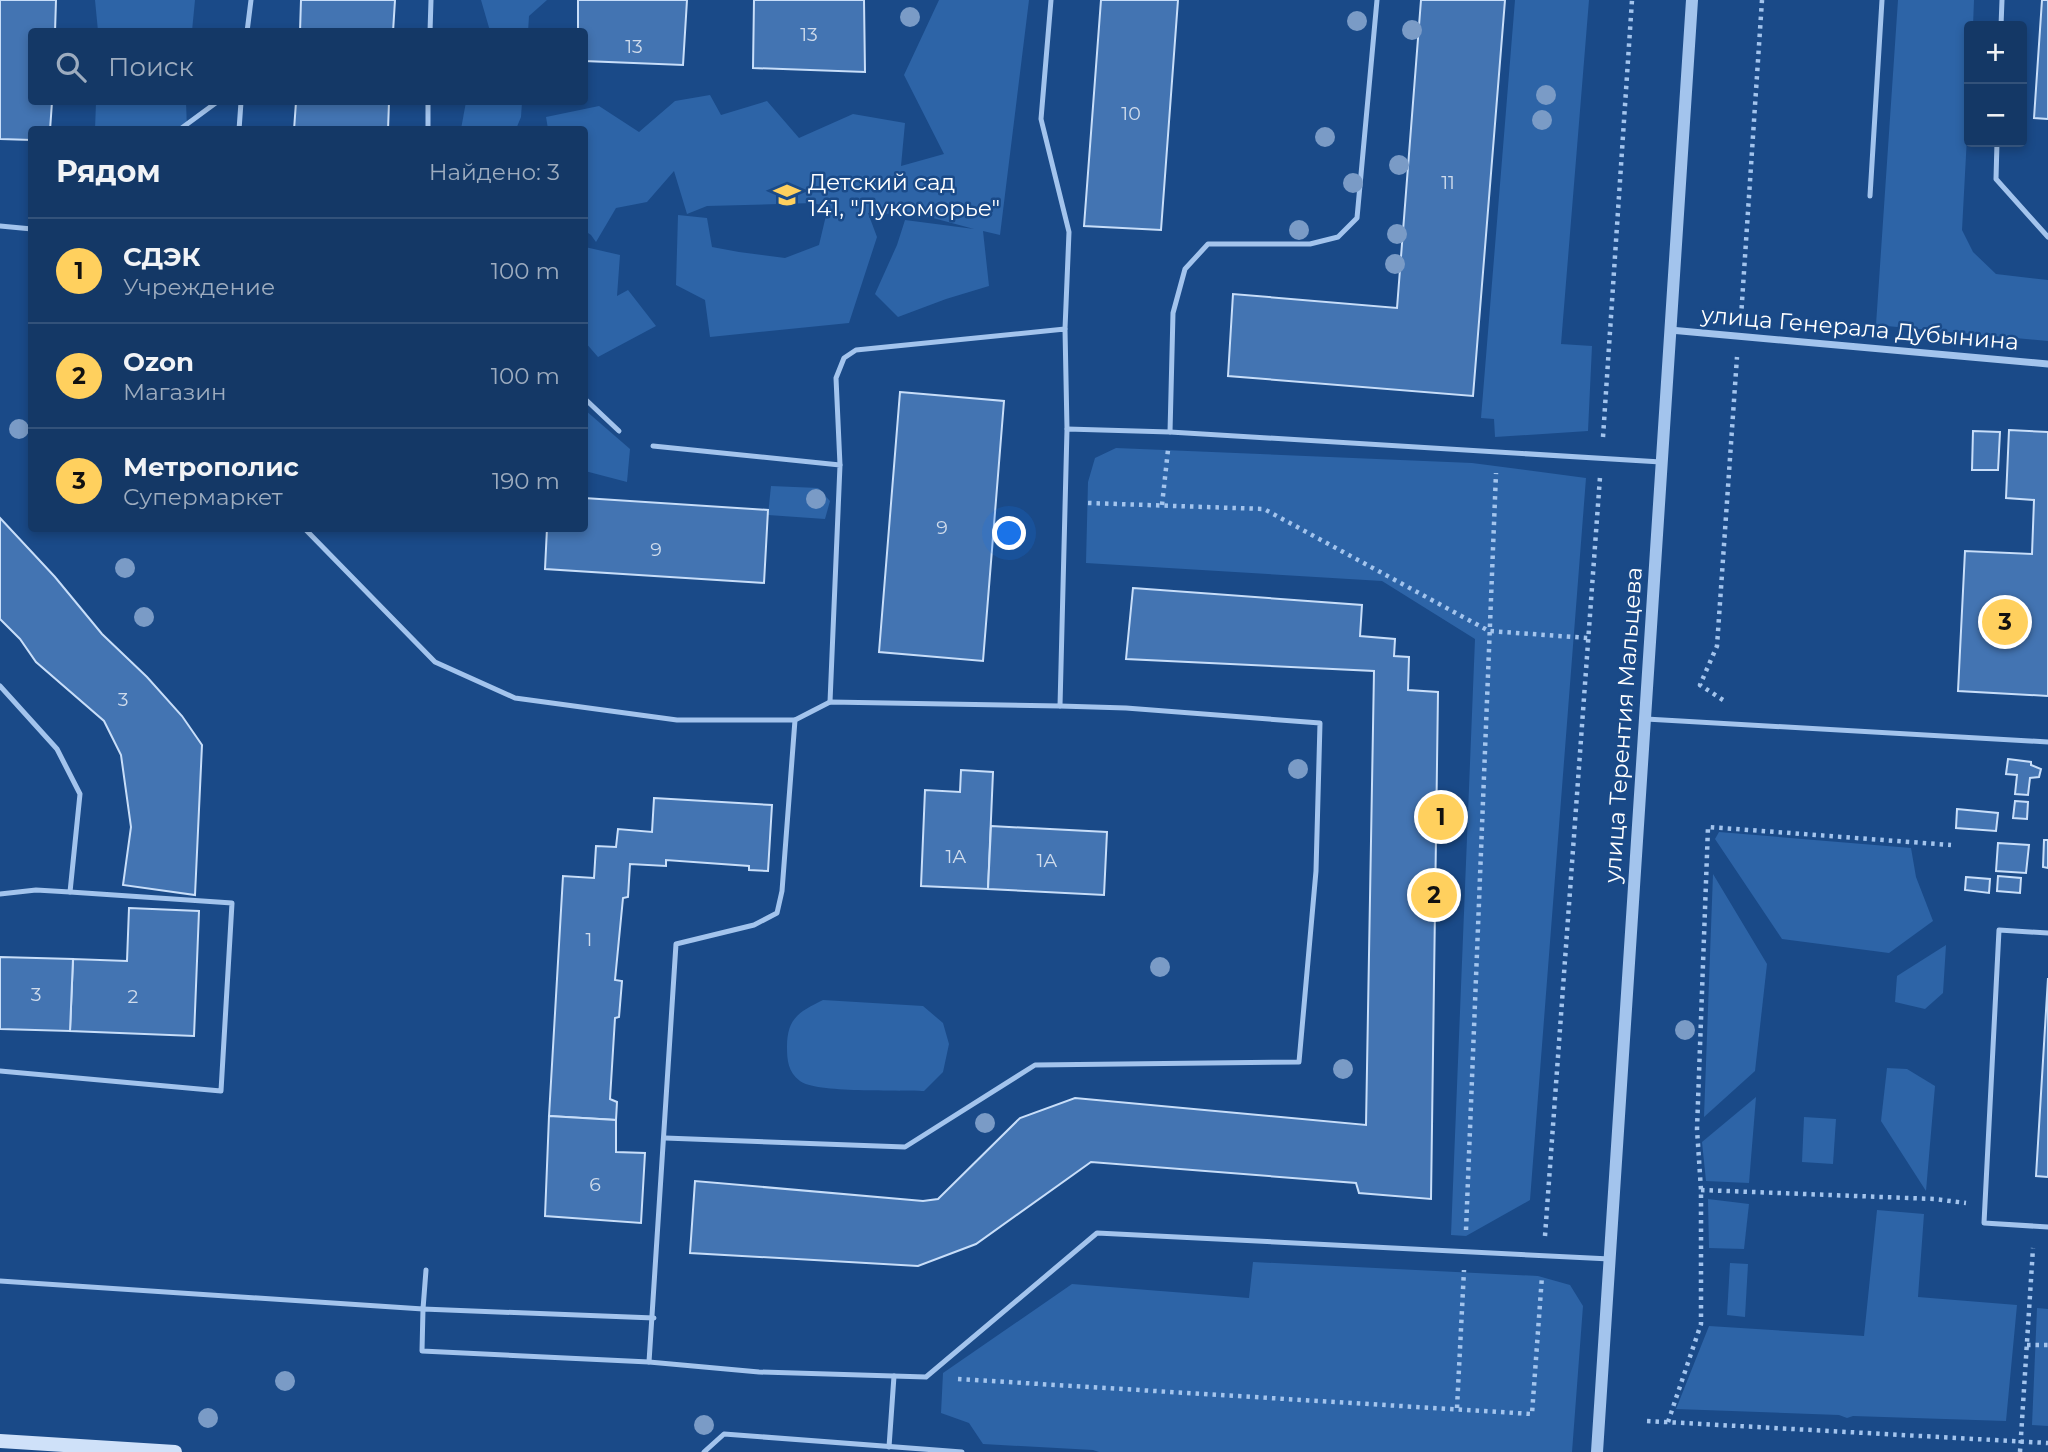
<!DOCTYPE html>
<html lang="ru">
<head>
<meta charset="utf-8">
<style>
  body { margin:0; font-family:Montserrat,sans-serif; background:#21436f; color:#f1f3f6 }
  .controls { position:absolute; right:21px; top:21px; display:grid; overflow:hidden; border-radius:7px; box-shadow:0 4px 10px #0003 }
  .controls button { width:63px; height:63px; display:grid; place-items:center; padding:0; border:0; border-bottom:2px solid #33527a; background:#143866; color:#f1f3f6; font:35px sans-serif }
  .you { position:absolute; left:1010px; top:534px; width:24px; height:24px; margin:-18px; border:5px solid #fff; border-radius:50%; background:#1a73e8; box-shadow:0 0 0 10px #1a73e833 }
  .badge { display:grid; place-items:center; width:46px; height:46px; border-radius:50%; background:#ffd05e; color:#111; font-size:23px; font-weight:700 }
  .pin { position:absolute; translate:-50% -50%; border:4px solid #fff; box-shadow:0 2px 7px #0006 }
  .list { margin:0; padding:0; list-style:none }
  h2 { display:flex; justify-content:space-between; align-items:center; height:91px; margin:0; padding:0 28px; font-size:30px }
  h2 small { font-size:23px; font-weight:400; color:#9dacbf }
  .list li { display:grid; grid-template-columns:46px 1fr auto; gap:21px; align-items:center; box-sizing:border-box; height:105px; padding:0 28px; border-top:2px solid #33527a }
  .list b { display:block; font-size:26px; white-space:nowrap }
  .list p { margin:0; font-size:23px; white-space:nowrap; color:#9dacbf }
  .list em { font-size:23px; font-style:normal; color:#9dacbf }
  .icon { flex:none; width:38px; height:38px; fill:none; stroke:currentColor; stroke-width:2; stroke-linecap:round; stroke-linejoin:round }
  .map { position:relative; flex:none; width:2048px; height:1452px; overflow:hidden }
  .search { position:absolute; background:#143866; box-shadow:0 4px 10px #0003; left:28px; top:28px; width:560px; height:77px; display:flex; align-items:center; gap:18px; box-sizing:border-box; padding:0 24px; border-radius:7px; color:#9dacbf; font-size:26px }
  .panel { position:absolute; background:#143866; box-shadow:0 4px 10px #0003; left:28px; top:126px; width:560px; height:406px; border-radius:7px }
  .map>svg:first-child { display:block }
  .green { fill:#2d64a7 }
  .building { fill:#4374b2; stroke:#c8def9; stroke-width:2 }
  .lines { fill:none; stroke-linecap:round; stroke-linejoin:round }
  .path { stroke:#a3c4ed; stroke-width:4.5; stroke-dasharray:3.5 5; stroke-linecap:butt }
  .service { stroke:#a3c4ed; stroke-width:5 }
  .minor { stroke:#a3c4ed; stroke-width:7 }
  .tertiary { stroke:#a3c4ed; stroke-width:12 }
  .secondary { stroke:#cfe1f9; stroke-width:14 }
  .tree { fill:#7a9bc6 }
  .labels { text-anchor:middle; stroke-width:5; stroke-linejoin:round; paint-order:stroke }
  .number-label { font-size:19px; fill:#d0dcec }
  .poi-label { font-size:23px; fill:#fff; stroke:#1a4a88; text-anchor:start }
  .street-label { font-size:23px; fill:#fff; stroke:#1a4a88 }
</style>
</head>
<body>
<div class="map">
<svg width="2048" height="1452" viewBox="0 0 2048 1452">
  <rect width="100%" height="100%" fill="#1a4a88"/>
  <g class="green">
    <polygon points="95,0 195,0 192,31 98,31"/>
    <polygon points="481,0 547,0 529,16 528,32 490,31"/>
    <polygon points="939,0 1029,0 1000,235 983,231 989,286 946,299 898,317 875,294 897,245 905,220 974,229 922,215 868,213 877,237 849,323 710,337 705,300 676,285 678,215 707,218 712,247 739,252 785,258 819,245 828,207 813,203 707,206 687,214 674,171 647,202 616,208 596,242 591,235 585,231 584,130 548,129 546,117 599,106 639,132 675,101 710,95 721,115 767,101 799,138 853,114 905,123 901,166 944,154 904,75"/>
    <polygon points="1515,0 1589,0 1561,344 1592,346 1588,431 1495,437 1494,419 1481,418"/>
    <polygon points="1898,0 1974,0 1973,26 1969,26 1969,99 1962,230 1973,252 1996,274 2048,280 2048,341 1876,325"/>
    <polygon points="96,102 186,102 187,129 95,130"/>
    <polygon points="466,102 522,102 521,117 516,129 461,129"/>
    <polygon points="585,247 620,255 617,296 628,290 656,326 598,357 585,342"/>
    <polygon points="585,410 630,449 627,482 585,471"/>
    <polygon points="1116,448 1472,463 1586,478 1530,1200 1466,1236 1451,1235 1475,639 1382,581 1086,563 1088,482 1095,458"/>
    <polygon points="771,486 818,488 830,501 825,519 768,515"/>
    <polygon points="1719,832 1911,848 1916,877 1933,921 1889,953 1782,939 1715,839"/>
    <polygon points="1713,874 1767,964 1755,1071 1704,1117"/>
    <polygon points="1946,945 1943,993 1925,1009 1895,1002 1897,976"/>
    <path d="M823,1000L923,1006L943,1023L949,1044L943,1072L924,1091C901,1090 814,1093 800,1081C788,1072 787,1060 787,1047C787,1018 799,1012 823,1000Z"/>
    <polygon points="1887,1068 1907,1069 1935,1086 1926,1191 1881,1121"/>
    <polygon points="1756,1097 1749,1183 1706,1181 1702,1142"/>
    <polygon points="1804,1117 1836,1119 1833,1164 1802,1162"/>
    <polygon points="1708,1199 1749,1204 1744,1249 1709,1248"/>
    <polygon points="1877,1210 1924,1214 1918,1297 2017,1305 2006,1421 1853,1416 1847,1418 1839,1415 1676,1409 1709,1326 1864,1336"/>
    <polygon points="1253,1262 1538,1276 1570,1285 1583,1306 1572,1452 1099,1452 1093,1450 983,1444 969,1423 941,1413 943,1373 1072,1284 1249,1298"/>
    <polygon points="1730,1263 1748,1264 1745,1317 1727,1315"/>
    <polygon points="2037,1308 2048,1309 2048,1426 2032,1425"/>
  </g>
  <g class="building">
    <polygon points="0,0 56,0 55,32 32,32 32,102 52,102 50,130 32,130 32,140 0,139"/>
    <polygon points="301,0 395,0 393,32 300,32"/>
    <polygon points="578,0 687,0 683,65 584,61 584,32 578,32"/>
    <polygon points="754,0 864,0 865,72 753,68"/>
    <polygon points="1101,0 1178,0 1161,230 1084,226"/>
    <polygon points="1421,0 1505,0 1473,396 1228,376 1233,294 1397,308"/>
    <polygon points="2042,0 2048,0 2048,119 2034,118"/>
    <polygon points="296,102 389,102 388,130 294,130"/>
    <polygon points="900,392 1004,401 983,661 879,652"/>
    <polygon points="2009,430 2048,432 2048,696 1958,691 1965,551 2032,554 2034,500 2006,498"/>
    <polygon points="1973,431 2000,432 1998,470 1972,470"/>
    <polygon points="584,498 768,510 764,583 545,569 547,528 584,528"/>
    <polygon points="0,518 55,577 102,634 147,677 182,716 202,745 195,895 123,885 131,827 121,755 104,721 36,662 20,639 0,619"/>
    <polygon points="1133,588 1362,605 1360,636 1395,639 1394,656 1409,657 1408,690 1438,692 1431,1199 1359,1193 1356,1183 1091,1162 976,1244 918,1266 690,1253 695,1181 923,1201 938,1199 1020,1118 1075,1098 1366,1125 1374,671 1126,659"/>
    <polygon points="2008,759 2031,762 2031,765 2041,769 2039,777 2030,778 2028,795 2015,794 2017,775 2006,774"/>
    <polygon points="961,770 993,772 988,889 921,886 925,790 960,792"/>
    <polygon points="654,798 772,805 768,871 749,870 749,866 666,860 666,866 630,864 628,897 623,898 615,980 622,981 619,1017 615,1018 610,1099 617,1102 616,1120 549,1116 563,876 594,878 596,846 616,847 618,829 652,832"/>
    <polygon points="2015,801 2028,802 2027,819 2013,818"/>
    <polygon points="1957,809 1998,813 1996,831 1956,828"/>
    <polygon points="991,826 1107,832 1104,895 988,889"/>
    <polygon points="2044,840 2048,840 2048,868 2043,867"/>
    <polygon points="1998,843 2029,845 2026,873 1996,871"/>
    <polygon points="1998,876 2021,878 2020,893 1997,891"/>
    <polygon points="1966,877 1990,879 1989,893 1965,890"/>
    <polygon points="129,908 199,911 194,1036 70,1031 73,959 127,961"/>
    <polygon points="0,957 73,959 70,1031 0,1029"/>
    <polygon points="2048,978 2048,1177 2036,1176"/>
    <polygon points="549,1116 616,1120 616,1152 645,1153 641,1223 545,1216"/>
  </g>
  <g class="lines">
    <g class="path">
      <polyline points="1741,317 1762,0"/>
      <polyline points="1603,437 1632,0"/>
      <polyline points="1088,503 1264,509 1489,631 1588,638"/>
      <polyline points="1162,505 1168,450"/>
      <polyline points="1723,700 1700,685 1717,646 1737,357"/>
      <polyline points="1701,1190 1934,1199 1966,1203"/>
      <polyline points="1466,1230 1496,473"/>
      <polyline points="1545,1236 1600,477"/>
      <polyline points="2027,1345 2048,1345"/>
      <polyline points="958,1379 1532,1414 1542,1276"/>
      <polyline points="1457,1408 1464,1270"/>
      <polyline points="1647,1421 2048,1443"/>
      <polyline points="1668,1422 1701,1324 1701,1190 1697,1129 1708,827 1951,845"/>
      <polyline points="2020,1452 2033,1248"/>
    </g>
    <g class="service">
      <polyline points="1051,0 1041,119 1069,232 1065,329"/>
      <polyline points="2001,26 2002,0"/>
      <polyline points="247,32 251,0"/>
      <polyline points="430,32 431,0"/>
      <polyline points="179,130 217,102"/>
      <polyline points="239,130 241,102"/>
      <polyline points="428,130 428,102"/>
      <polyline points="1997,142 1996,179 2048,237"/>
      <polyline points="1870,196 1882,0"/>
      <polyline points="0,226 32,229"/>
      <polyline points="584,398 619,431"/>
      <polyline points="1170,432 1173,313 1185,269 1208,244 1310,244 1338,237 1357,218 1377,0"/>
      <polyline points="653,446 840,465 830,702"/>
      <polyline points="840,465 836,378 844,358 856,350 1065,329 1067,429"/>
      <polyline points="304,528 435,662 515,698 677,720 795,720"/>
      <polyline points="0,686 57,749 80,794 70,892 36,890 0,894"/>
      <polyline points="1646,719 2048,742"/>
      <polyline points="2048,933 1999,930 1984,1223 2048,1227"/>
      <polyline points="0,1071 221,1091 232,903 70,892"/>
      <polyline points="665,1138 905,1147 1035,1065 1299,1062 1316,871 1320,723 1126,708 1060,706"/>
      <polyline points="1610,1259 1097,1233 926,1377 759,1372 649,1362 676,944 754,925 777,913 782,891 795,720 830,702 1060,706 1067,429 1170,432 1661,462"/>
      <polyline points="0,1281 423,1309 426,1270"/>
      <polyline points="649,1362 422,1351 423,1309 654,1318"/>
      <polyline points="889,1447 894,1376"/>
      <polyline points="704,1452 724,1434 962,1452"/>
    </g>
    <polyline class="minor" points="1670,330 2048,364"/>
    <polyline class="tertiary" points="1597,1452 1692,0"/>
    <polyline class="secondary" points="0,1441 175,1452"/>
  </g>
  <g class="tree">
    <circle cx="910" cy="17" r="10"/>
    <circle cx="1357" cy="21" r="10"/>
    <circle cx="1412" cy="30" r="10"/>
    <circle cx="1546" cy="95" r="10"/>
    <circle cx="1542" cy="120" r="10"/>
    <circle cx="1325" cy="137" r="10"/>
    <circle cx="1399" cy="165" r="10"/>
    <circle cx="1353" cy="183" r="10"/>
    <circle cx="1299" cy="230" r="10"/>
    <circle cx="1397" cy="234" r="10"/>
    <circle cx="1395" cy="264" r="10"/>
    <circle cx="19" cy="429" r="10"/>
    <circle cx="816" cy="499" r="10"/>
    <circle cx="125" cy="568" r="10"/>
    <circle cx="144" cy="617" r="10"/>
    <circle cx="1298" cy="769" r="10"/>
    <circle cx="1160" cy="967" r="10"/>
    <circle cx="1685" cy="1030" r="10"/>
    <circle cx="1343" cy="1069" r="10"/>
    <circle cx="985" cy="1123" r="10"/>
    <circle cx="285" cy="1381" r="10"/>
    <circle cx="208" cy="1418" r="10"/>
    <circle cx="704" cy="1425" r="10"/>
  </g>
  <defs>
    <g id="school-bare" transform="scale(2.1)"><path d="M0-5L7-2L0 1L-7-2ZM-4 1L0 2.5L4 1V4Q0 6-4 4Z" fill="#ffd05e" stroke="#1a4a88" stroke-width="2.5" paint-order="stroke"/></g>
  </defs>
  <g fill-rule="evenodd">
    <use href="#school-bare" x="787" y="195"/>
  </g>
  <g class="labels">
    <g class="number-label">
      <text x="809" y="41">13</text>
      <text x="634" y="53">13</text>
      <text x="1131" y="120">10</text>
      <text x="1448" y="189">11</text>
      <text x="942" y="534">9</text>
      <text x="656" y="556">9</text>
      <text x="123" y="706">3</text>
      <text x="956" y="863">1А</text>
      <text x="1047" y="867">1А</text>
      <text x="589" y="946">1</text>
      <text x="36" y="1001">3</text>
      <text x="133" y="1003">2</text>
      <text x="595" y="1191">6</text>
    </g>
    <g class="poi-label">
      <text x="808" y="190">Детский сад<tspan x="808" dy="26">141, "Лукоморье"</tspan></text>
    </g>
    <g class="street-label">
      <text transform="translate(1860 328) rotate(5)" y="8">улица Генерала Дубынина</text>
      <text transform="translate(1623 725) rotate(-86)" y="8">улица Терентия Мальцева</text>
    </g>
  </g>
</svg>
<div class="controls">
<button>+</button>
<button>−</button>
</div>
<div class="you"></div>
<div class="pin badge" style="left:1441px;top:817px">1</div>
<div class="pin badge" style="left:1434px;top:895px">2</div>
<div class="pin badge" style="left:2005px;top:622px">3</div>
<div class="search"><svg class="icon" aria-label="search" viewBox="0 0 24 24"><circle cx="10" cy="10" r="6"/><path d="M15 15l6 6"/></svg>Поиск</div>
<section class="panel">
<h2>Рядом<small>Найдено: 3</small></h2>
<ul class="list">
<li><span class="badge">1</span><div><b>СДЭК</b><p>Учреждение</p></div><em>100 m</em></li>
<li><span class="badge">2</span><div><b>Ozon</b><p>Магазин</p></div><em>100 m</em></li>
<li><span class="badge">3</span><div><b>Метрополис</b><p>Супермаркет</p></div><em>190 m</em></li>
</ul>
</section>
</div>
</body>
</html>
